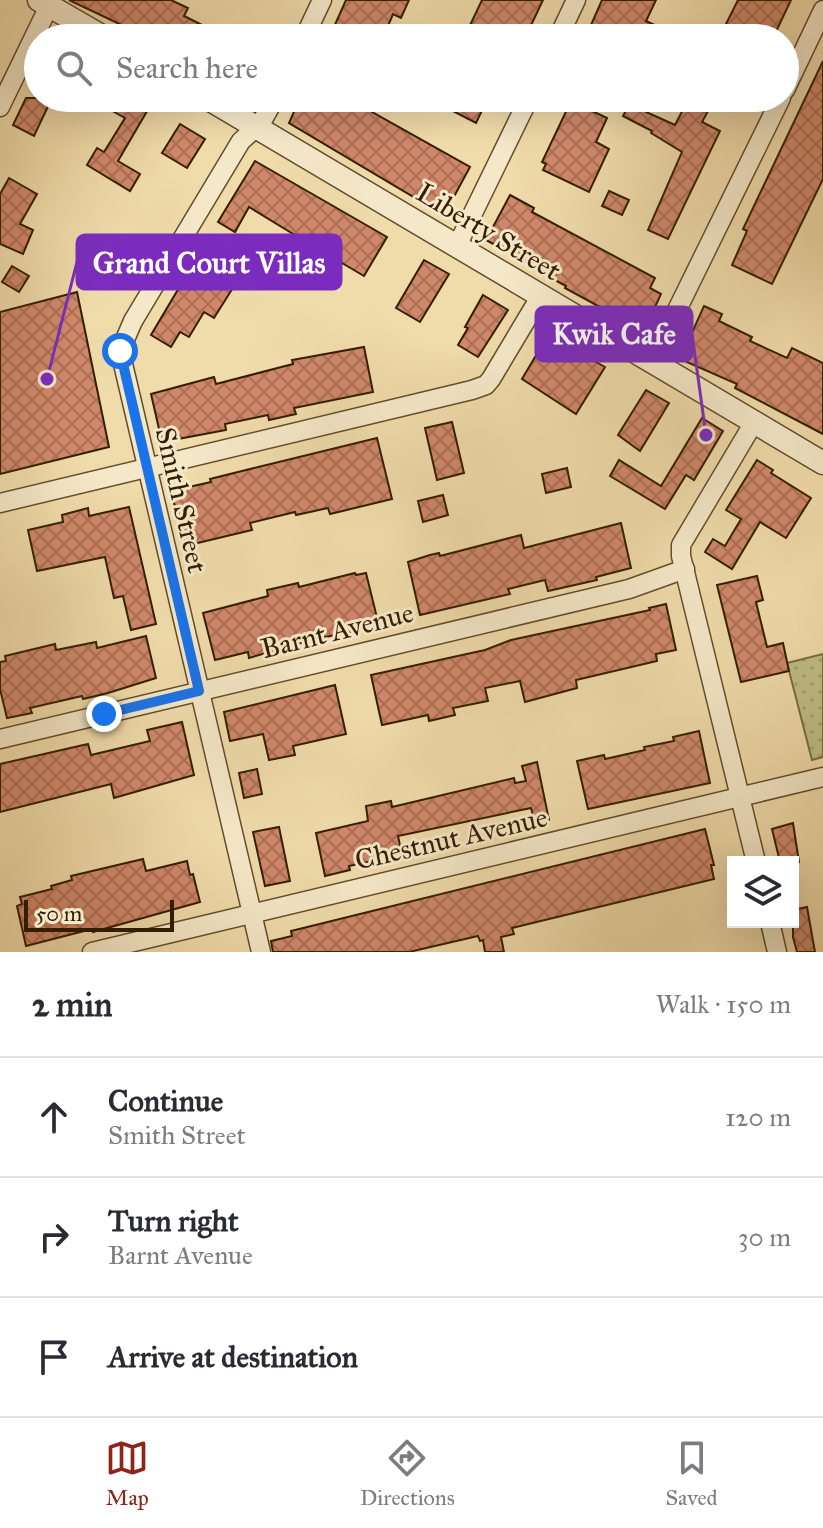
<!DOCTYPE html>
<html lang="en">
<head>
<meta charset="utf-8">
<style>
  body { margin:0; font-family:"IM FELL Great Primer",serif; background:#f7f7f7; color:#2b2b33 }
  .controls { position:absolute; right:24px; bottom:24px; display:grid; overflow:hidden; border-radius:0px; box-shadow:0 8px 32px #0002 }
  .controls button { width:72px; height:72px; display:grid; place-items:center; padding:0; border:0; border-bottom:2px solid #e1e1e2; background:#fff; color:#2b2b33; font:40px sans-serif }
  .scale { position:absolute; left:24px; bottom:20px; width:150px; box-sizing:border-box; padding-left:8px; border:4px solid #341e02; border-top:0; font-size:22px; line-height:28px; white-space:nowrap; color:#341e02; -webkit-text-stroke:6px #f5e8c8; paint-order:stroke }
  .stop { position:absolute; width:24px; height:24px; margin:-18px; border:6px solid #1a73e8; border-radius:50%; background:#fff }
  .stop.end { background:#1a73e8; border-color:#fff; box-shadow:0 2px 8px #0008 }
  .list { margin:0; padding:0; list-style:none }
  h2 { display:flex; justify-content:space-between; align-items:center; height:104px; margin:0; padding:0 32px; font-size:34px }
  h2 small { font-size:26px; font-weight:400; color:#7c7c81 }
  .list li { display:grid; grid-template-columns:52px 1fr auto; gap:24px; align-items:center; box-sizing:border-box; height:120px; padding:0 32px; border-top:2px solid #e1e1e2 }
  .list b { display:block; font-size:30px; white-space:nowrap }
  .list p { margin:0; font-size:26px; white-space:nowrap; color:#7c7c81 }
  .list em { font-size:26px; font-style:normal; color:#7c7c81 }
  .icon { flex:none; width:44px; height:44px; fill:none; stroke:currentColor; stroke-width:2; stroke-linecap:round; stroke-linejoin:round }
  .map { position:relative; flex:none; width:823px; height:952px; overflow:hidden }
  .search { position:absolute; background:#fff; box-shadow:0 8px 32px #0002; left:24px; right:24px; top:24px; height:88px; display:flex; align-items:center; gap:20px; box-sizing:border-box; padding:0 28px; border-radius:44px; color:#7c7c81; font-size:30px }
  .sheet { height:464px; background:#fff }
  nav { display:flex; justify-content:space-around; align-items:center; box-sizing:border-box; height:112px; border-top:2px solid #e1e1e2; background:#fff; font-size:22px; color:#7c7c81 }
  nav a { display:grid; justify-items:center; gap:4px }
  nav .on { color:#8f2418 }
  .map>svg:first-child { display:block }
  .park { fill:url(#park-dots); stroke:#796e44; stroke-width:2 }
  .building { fill:url(#building-cross-hatch); stroke:#341e02; stroke-width:2 }
  .lines { fill:none; stroke-linecap:round; stroke-linejoin:round }
  .minor-casing { stroke:#634d2c; stroke-width:21 }
  .tertiary-casing { stroke:#634d2c; stroke-width:25 }
  .minor { stroke:#f5e8c8; stroke-width:18 }
  .tertiary { stroke:#f5e8c8; stroke-width:22 }
  .route { stroke:#1a73e8; stroke-width:10 }
  .labels { text-anchor:middle; stroke-width:6; stroke-linejoin:round; paint-order:stroke }
  .street-label { font-size:28px; fill:#341e02; stroke:#f5e8c8 }
  .leader { fill:none; stroke:#7b2cbf; stroke-width:3 }
  .callout-dot { fill:#7b2cbf; stroke:#f5e8c8; stroke-width:3 }
  .callout { fill:#7b2cbf; stroke:#7b2cbf; stroke-width:3 }
  .callout-label { font-size:30px; text-anchor:middle; font-weight:bold; fill:#fff }
</style>
</head>
<body>
<div class="map">
<svg width="823" height="952" viewBox="0 0 823 952">
  <defs>
    <pattern id="park-dots" width="8" height="8" patternUnits="userSpaceOnUse" patternTransform="scale(2)"><rect width="8" height="8" fill="#bebe85"/><path d="M2 2h.1M6 6h.1" fill="none" stroke="#a4a371" stroke-width="1.8" stroke-linecap="round"/></pattern>
    <pattern id="building-cross-hatch" width="8" height="8" patternUnits="userSpaceOnUse" patternTransform="scale(2)"><rect width="8" height="8" fill="#d0886a"/><path d="M0 0l8 8M0 8l8-8" fill="none" stroke="#aa6f55"/></pattern>
  </defs>
  <rect width="100%" height="100%" fill="#f0dbaa"/>
  <filter id="stains"><feTurbulence type="fractalNoise" baseFrequency=".0025" numOctaves="4"/><feColorMatrix values="0 0 0 0 .2 0 0 0 0 .09 0 0 0 0 .02 0 0 0 .5 -.17"/></filter>
  <radialGradient id="worn" r=".72"><stop offset=".6" stop-color="#630" stop-opacity="0"/><stop offset="1" stop-color="#630" stop-opacity=".3"/></radialGradient>
  <polygon class="park" points="823,654 823,757 812,760 787,663"/>
  <g class="building">
    <polygon points="69,0 171,0 188,8 184,16 228,38 149,38"/>
    <polygon points="346,0 409,0 401,18 393,14 383,38 329,38"/>
    <polygon points="482,0 543,0 525,38 464,38"/>
    <polygon points="602,0 656,0 646,21 682,38 620,38 591,25"/>
    <polygon points="738,0 791,0 773,38 719,38"/>
    <polygon points="823,61 823,179 772,284 732,265 747,231 743,229"/>
    <polygon points="26,98 52,98 34,136 13,125"/>
    <polygon points="89,98 137,98 150,106 118,161 140,174 130,191 87,165 97,148 104,152 125,118"/>
    <polygon points="300,98 347,98 470,167 444,215 289,123"/>
    <polygon points="454,98 488,98 476,123 449,109"/>
    <polygon points="689,98 715,98 702,122 720,131 668,239 648,230 682,152 651,133 652,131 623,116 632,99 648,107 646,112 675,125"/>
    <polygon points="571,101 607,118 596,142 609,149 589,192 543,170 546,164 542,162"/>
    <polygon points="180,124 205,139 187,168 162,153"/>
    <polygon points="255,161 387,237 364,276 342,263 339,268 323,258 324,255 303,240 249,207 235,232 218,222"/>
    <polygon points="9,178 37,194 20,224 33,230 23,254 0,244 0,194"/>
    <polygon points="609,191 629,200 622,215 602,206"/>
    <polygon points="510,195 534,208 532,212 655,278 650,288 661,294 644,331 565,288 566,286 540,272 541,270 486,240"/>
    <polygon points="213,246 246,267 214,318 204,312 189,337 180,332 171,347 151,335 189,271 194,275"/>
    <polygon points="424,260 449,274 420,322 396,308"/>
    <polygon points="12,266 29,276 19,292 2,282"/>
    <polygon points="77,292 109,447 0,474 0,312"/>
    <polygon points="483,295 508,310 478,357 458,345 468,328 465,327"/>
    <polygon points="704,306 722,314 719,321 752,337 750,341 787,358 792,348 823,363 823,434 735,388 737,384 680,359"/>
    <polygon points="548,335 605,367 576,414 522,379"/>
    <polygon points="364,347 373,392 294,408 296,414 269,420 268,415 225,424 226,430 162,442 151,394 214,377 216,384 293,364 292,360"/>
    <polygon points="646,390 669,403 640,451 618,435"/>
    <polygon points="702,418 723,431 694,480 686,475 665,509 610,476 619,460 661,486"/>
    <polygon points="452,422 464,473 437,480 425,428"/>
    <polygon points="377,438 392,499 330,514 328,508 296,515 295,512 250,523 252,530 185,546 171,491 211,482 210,479 254,468"/>
    <polygon points="757,460 773,470 771,473 811,498 786,538 760,522 732,569 705,552 713,539 725,546 741,519 726,510"/>
    <polygon points="567,468 571,487 546,493 542,474"/>
    <polygon points="443,495 448,515 423,522 418,501"/>
    <polygon points="129,507 156,624 131,630 123,596 114,598 105,557 37,571 28,530 63,522 62,515 88,508 89,516"/>
    <polygon points="621,523 631,568 596,577 597,580 548,591 545,580 508,589 510,594 420,615 408,562 430,555 439,553 440,556 521,535 524,548"/>
    <polygon points="355,573 356,575 366,573 379,626 311,640 249,658 248,652 215,660 203,613 268,596 267,590 298,583 299,587"/>
    <polygon points="757,576 763,600 756,602 767,647 783,643 789,671 741,682 717,585"/>
    <polygon points="666,604 676,650 656,654 657,661 576,680 577,688 525,702 520,681 485,688 488,701 453,708 455,715 429,721 428,715 382,725 371,675 485,650 511,640 650,610 649,608"/>
    <polygon points="146,636 156,678 108,693 83,699 82,696 30,708 32,713 7,718 0,689 0,662 6,661 5,656 55,644 56,650 96,642 97,648"/>
    <polygon points="335,685 346,734 293,746 295,755 269,760 263,734 230,741 224,712"/>
    <polygon points="182,722 194,775 114,798 111,784 0,812 0,764 88,744 91,755 150,741 147,730"/>
    <polygon points="699,731 710,783 588,809 577,761 604,755 605,759 645,750 644,747 674,741 673,737"/>
    <polygon points="537,762 549,820 535,823 531,808 398,836 402,855 349,866 350,870 325,876 316,833 368,821 366,806 391,801 392,807 514,778 515,783 526,781 522,766"/>
    <polygon points="257,769 262,794 244,798 239,773"/>
    <polygon points="793,823 799,862 780,862 772,829"/>
    <polygon points="279,827 290,881 265,886 253,832"/>
    <polygon points="705,829 714,865 711,865 714,879 512,928 514,934 501,937 504,952 485,952 483,940 480,941 478,936 409,952 273,952 271,941 292,936 291,931"/>
    <polygon points="143,859 146,871 187,861 190,875 193,874 200,902 93,932 92,929 26,946 17,906 22,904 20,897 52,889 51,886 72,880 71,876"/>
    <polygon points="807,907 815,952 797,952 793,937 793,910"/>
  </g>
  <g class="lines">
    <g class="minor-casing">
      <g id="minor">
        <polyline points="304,38 322,0"/>
        <polyline points="558,38 576,0"/>
        <polyline points="785,90 823,10"/>
        <polyline points="0,107 49,6"/>
        <polyline points="457,246 529,98"/>
        <polyline points="651,363 781,98"/>
        <polyline points="753,424 681,545 681,556 756,862"/>
        <polyline points="0,503 472,390 486,385 491,379 540,297"/>
        <polyline points="0,739 629,589 685,569"/>
        <polyline points="770,922 777,952"/>
        <polyline points="92,952 823,777"/>
        <polyline points="261,952 120,351 133,321 241,141 261,123 275,98"/>
      </g>
    </g>
    <g class="tertiary-casing">
      <g id="tertiary">
        <polyline points="39,0 105,38"/>
        <polyline points="207,98 823,463"/>
      </g>
    </g>
    <use href="#minor" class="minor"/>
    <use href="#tertiary" class="tertiary"/>
  </g>
  <g class="lines">
    <polyline class="route" points="104,714 199,691 120,351"/>
  </g>
  <g class="labels">
    <g class="street-label">
      <text transform="translate(489 231) rotate(31)" y="10">Liberty Street</text>
      <text transform="translate(182 500) rotate(77)" y="10">Smith Street</text>
      <text transform="translate(337 630) rotate(-14)" y="10">Barnt Avenue</text>
      <text transform="translate(451 838) rotate(-13)" y="10">Chestnut Avenue</text>
    </g>
  </g>
  <path class="leader" d="M47 379L77 262M706 435L692 334"/>
  <g class="callout-dot">
    <circle cx="47" cy="379" r="8"/>
    <circle cx="706" cy="435" r="8"/>
  </g>
  <g class="callout">
    <rect x="77" y="235" width="264" height="54" rx="8"/>
    <rect x="536" y="307" width="156" height="54" rx="8"/>
  </g>
  <g class="callout-label">
    <text x="209" y="273">Grand Court Villas</text>
    <text x="614" y="344">Kwik Cafe</text>
  </g>
  <rect width="100%" height="100%" filter="url(#stains)"/>
  <rect width="100%" height="100%" fill="url(#worn)"/>
</svg>
<div class="controls">
<button><svg class="icon" aria-label="layers" viewBox="0 0 24 24"><path d="M12 4l9 5-9 5-9-5zM3 14l9 5 9-5"/></svg></button>
</div>
<div class="scale">50 m</div>
<div class="stop" style="left:120px;top:351px"></div>
<div class="stop end" style="left:104px;top:714px"></div>
<div class="search"><svg class="icon" aria-label="search" viewBox="0 0 24 24"><circle cx="10" cy="10" r="6"/><path d="M15 15l6 6"/></svg>Search here</div>
</div>
<section class="sheet">
<h2>2 min<small>Walk · 150 m</small></h2>
<ul class="list">
<li><svg class="icon" aria-label="ahead" viewBox="0 0 24 24"><path d="M12 20V5M6 11l6-6 6 6"/></svg><div><b>Continue</b><p>Smith Street</p></div><em>120 m</em></li>
<li><svg class="icon" aria-label="right" viewBox="0 0 24 24"><path d="M7 20v-9h11M14 6l5 5-5 5"/></svg><div><b>Turn right</b><p>Barnt Avenue</p></div><em>30 m</em></li>
<li><svg class="icon" aria-label="arrive" viewBox="0 0 24 24"><path d="M6 21V4h12l-3 4 3 4H6"/></svg><div><b>Arrive at destination</b></div></li>
</ul>
</section>
<nav>
<a class="on"><svg class="icon" aria-label="map" viewBox="0 0 24 24"><path d="M3 6l6-2 6 2 6-2v14l-6 2-6-2-6 2zM9 4v14M15 6v14"/></svg>Map</a>
<a><svg class="icon" aria-label="directions" viewBox="0 0 24 24"><path d="M12 3l9 9-9 9-9-9zM9 14v-3h6M13 9l2 2-2 2"/></svg>Directions</a>
<a><svg class="icon" aria-label="saved" viewBox="0 0 24 24"><path d="M7 4h10v16l-5-4-5 4z"/></svg>Saved</a>
</nav>
</body>
</html>
